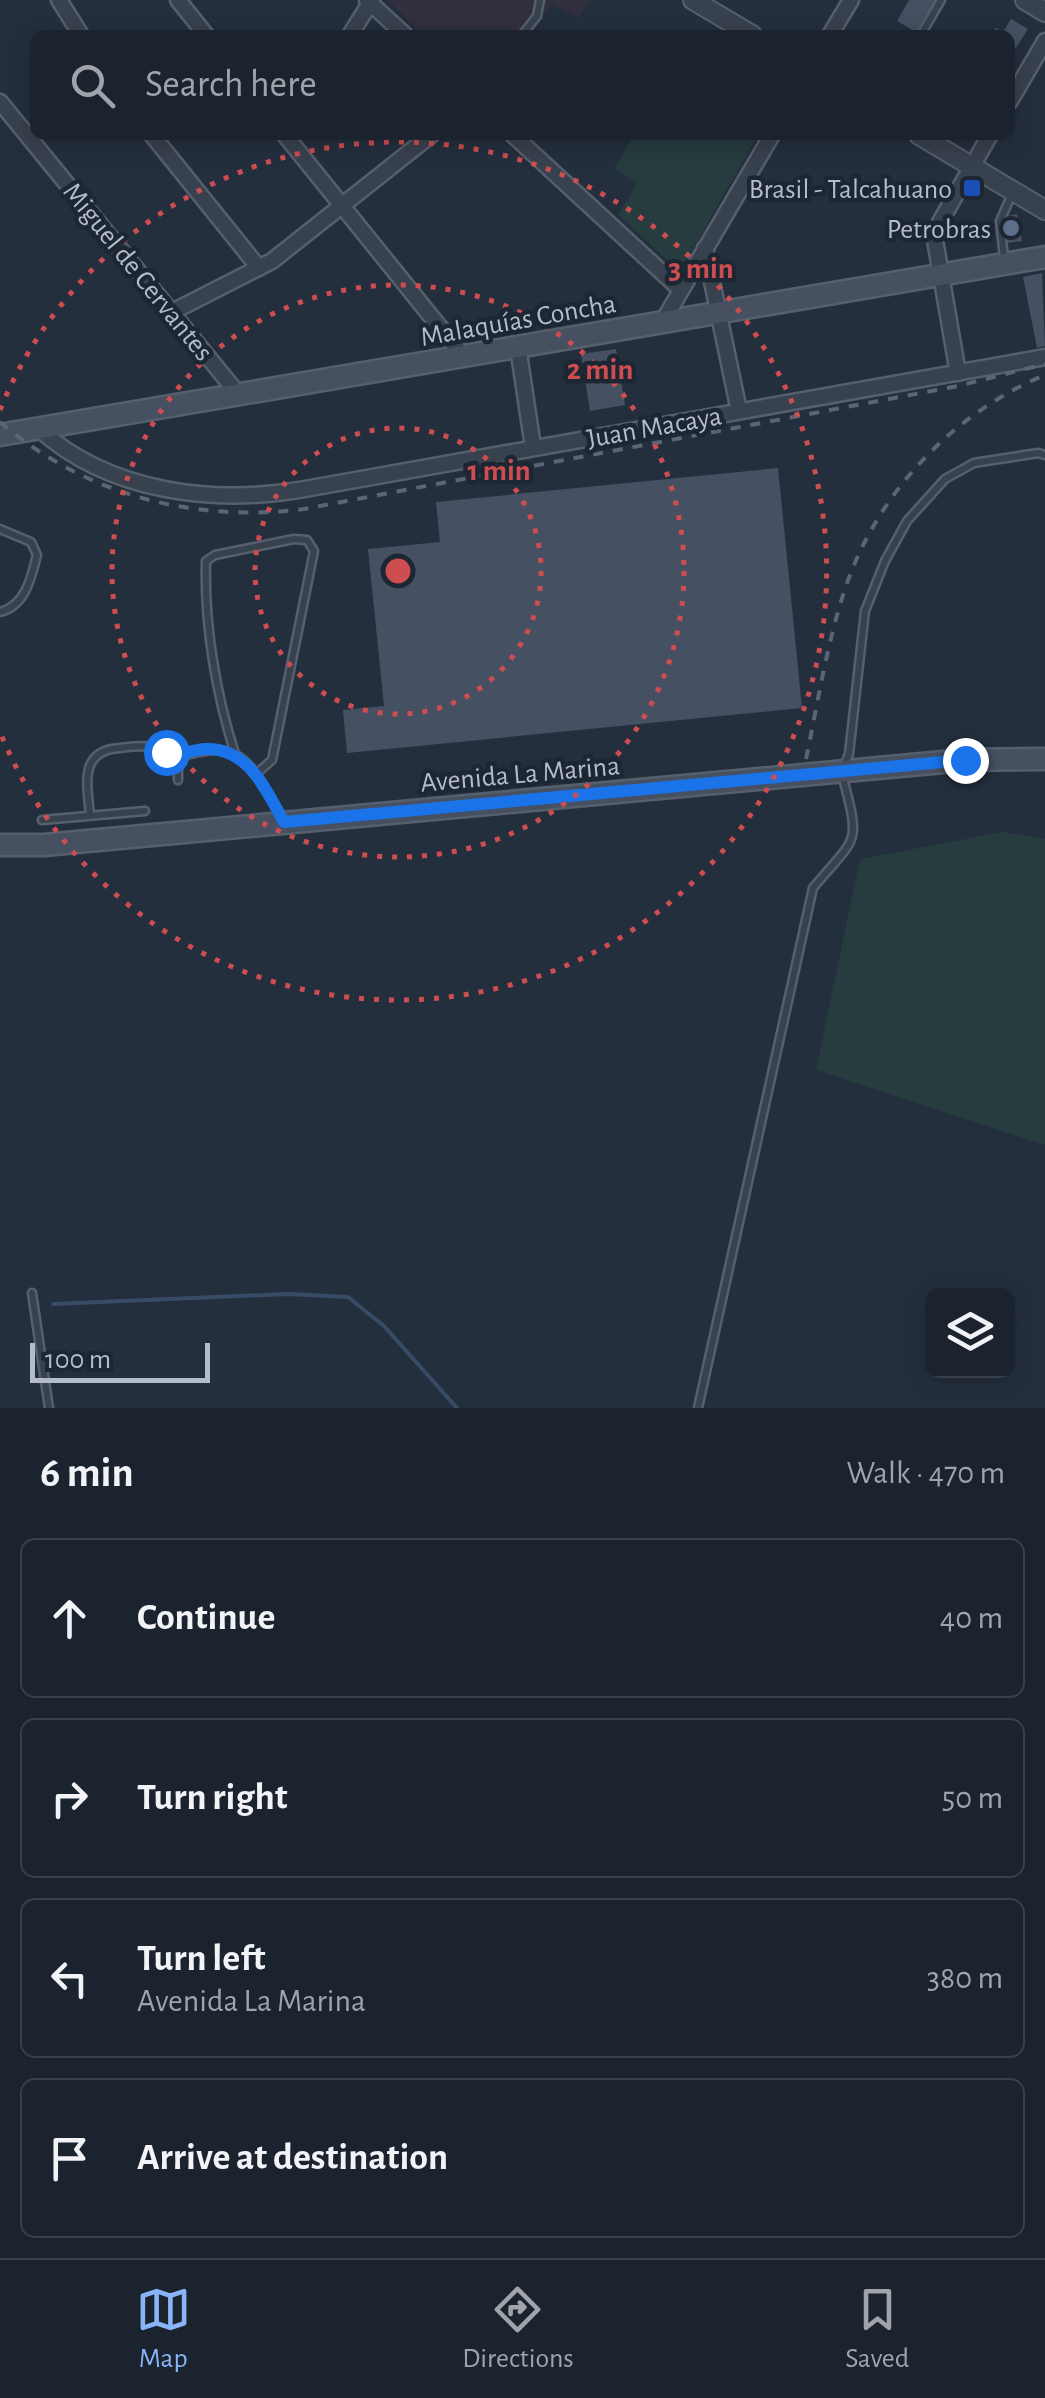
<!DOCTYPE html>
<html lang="en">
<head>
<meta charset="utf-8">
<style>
  body { margin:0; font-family:"Alegreya Sans",sans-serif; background:#282f3a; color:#f1f3f6 }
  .controls { position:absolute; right:30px; bottom:30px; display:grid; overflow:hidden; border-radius:15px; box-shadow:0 5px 25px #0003 }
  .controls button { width:90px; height:90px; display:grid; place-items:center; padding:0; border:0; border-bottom:2px solid #39404a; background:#1b232e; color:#f1f3f6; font:50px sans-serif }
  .scale { position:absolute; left:30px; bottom:25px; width:180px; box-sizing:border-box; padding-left:10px; border:5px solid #b4bcc9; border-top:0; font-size:28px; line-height:35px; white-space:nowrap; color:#b4bcc9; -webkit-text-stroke:8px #1d2633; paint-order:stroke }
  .stop { position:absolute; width:30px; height:30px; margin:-22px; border:8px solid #1a73e8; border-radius:50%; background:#fff }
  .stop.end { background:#1a73e8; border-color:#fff; box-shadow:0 2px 10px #0008 }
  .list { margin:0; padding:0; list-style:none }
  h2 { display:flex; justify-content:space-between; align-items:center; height:130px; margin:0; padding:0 40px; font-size:42px }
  h2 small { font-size:32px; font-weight:400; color:#a0a4aa }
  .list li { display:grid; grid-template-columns:65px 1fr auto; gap:30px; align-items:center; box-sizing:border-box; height:160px; margin:0 20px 20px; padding:0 20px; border:2px solid #39404a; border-radius:15px }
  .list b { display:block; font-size:38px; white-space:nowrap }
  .list p { margin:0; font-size:32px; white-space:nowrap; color:#a0a4aa }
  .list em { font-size:32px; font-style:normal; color:#a0a4aa }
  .icon { flex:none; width:55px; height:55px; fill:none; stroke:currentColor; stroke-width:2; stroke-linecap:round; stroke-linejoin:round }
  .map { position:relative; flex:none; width:1045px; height:1408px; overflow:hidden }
  .search { position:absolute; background:#1b232e; box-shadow:0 5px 25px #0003; left:30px; right:30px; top:30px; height:110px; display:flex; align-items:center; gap:25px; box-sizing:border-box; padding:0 35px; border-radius:15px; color:#a0a4aa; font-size:38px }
  .sheet { height:850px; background:#1b232e }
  nav { display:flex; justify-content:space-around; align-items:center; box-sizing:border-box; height:140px; border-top:2px solid #39404a; background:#1b232e; font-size:28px; color:#a0a4aa }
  nav a { display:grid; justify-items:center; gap:5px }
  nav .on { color:#8ab4f8 }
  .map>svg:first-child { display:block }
  .medical { fill:#32303f }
  .green { fill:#263c3f }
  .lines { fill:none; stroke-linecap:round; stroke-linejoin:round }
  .stream { stroke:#394c67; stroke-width:4 }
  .building { fill:#455162 }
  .service-casing { stroke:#565f6c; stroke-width:11 }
  .minor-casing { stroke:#565f6c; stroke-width:19 }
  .tertiary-casing { stroke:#565f6c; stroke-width:22 }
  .secondary-casing { stroke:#565f6c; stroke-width:25 }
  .service { stroke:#38414e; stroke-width:6 }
  .minor { stroke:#38414e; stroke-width:14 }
  .tertiary { stroke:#38414e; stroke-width:18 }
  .secondary { stroke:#465061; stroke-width:20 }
  .rail { stroke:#5a6575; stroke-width:4; stroke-dasharray:10 10; stroke-linecap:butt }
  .route { stroke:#1a73e8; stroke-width:12 }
  .ring { fill:none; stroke:#ce4d50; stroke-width:5; stroke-dasharray:5 10 }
  .transit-dot { fill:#1a4fb4; stroke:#1d2633; stroke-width:4 }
  .service-dot { fill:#5c6f8a; stroke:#1d2633; stroke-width:4 }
  .labels { text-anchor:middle; stroke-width:9; stroke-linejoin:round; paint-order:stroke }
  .poi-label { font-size:28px; fill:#b4bcc9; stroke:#1d2633; text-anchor:end }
  .street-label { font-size:28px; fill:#b4bcc9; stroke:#1d2633 }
  .centre { fill:#ce4d50; stroke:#1d2633; stroke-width:5 }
  .ring-label { font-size:30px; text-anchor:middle; font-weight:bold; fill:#ce4d50; stroke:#1d2633; stroke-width:9; stroke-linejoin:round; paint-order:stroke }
</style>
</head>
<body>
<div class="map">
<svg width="1045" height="1408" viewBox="0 0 1045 1408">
  <rect width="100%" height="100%" fill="#242f3e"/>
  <polygon class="medical" points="388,0 589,0 579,18 552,4 530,35 423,35"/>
  <g class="green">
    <polygon points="634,135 758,135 680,272 618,215 637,183 615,168"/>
    <polygon points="1003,832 1045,839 1045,1145 816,1070 860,859"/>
  </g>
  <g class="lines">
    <polyline class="stream" points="53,1304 288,1294 348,1297 384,1326 457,1408"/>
  </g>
  <g class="building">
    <polygon points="909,0 935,0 916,32 897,21"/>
    <polygon points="1011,19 1028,29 1010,57 1010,35 992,35 996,28 1003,32"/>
    <polygon points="1017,214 1022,241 1007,243 1003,217"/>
    <polygon points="1042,273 1045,346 1037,348 1023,277"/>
    <polygon points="616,349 625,405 590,411 581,354"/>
    <polygon points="778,468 802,708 347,753 343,710 384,706 368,549 440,542 436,502"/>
  </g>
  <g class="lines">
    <g class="service-casing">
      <g id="service">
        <polyline points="922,33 941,0"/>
        <polyline points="522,35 537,16 540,0"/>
        <polyline points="1004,258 1000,221 1012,194"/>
        <path d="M0,529L31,542L37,555C31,578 26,605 0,612"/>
        <path d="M235,754C216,694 204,624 206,561L215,555L294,539L307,540L314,551L272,760L255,775"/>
        <polyline points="178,757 178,780"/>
        <polyline points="844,766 849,754 865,611 885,561 907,521 945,479 974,463 1038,453 1045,455"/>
        <path d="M90,815C87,784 79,751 119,748C129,747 140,745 150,747C160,748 170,757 180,756C199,753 215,746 234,754C256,764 269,797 281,817"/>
        <polyline points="42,820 145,811"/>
        <polyline points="32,1293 49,1408"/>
        <path d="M698,1408L813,888C857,835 861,847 843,778"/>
      </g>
    </g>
    <g class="minor-casing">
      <g id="minor">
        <polyline points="59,0 81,35"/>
        <polyline points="178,0 206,35"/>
        <polyline points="367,0 405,35"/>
        <polyline points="350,35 372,0"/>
        <polyline points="830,35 851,0"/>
        <polyline points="1010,101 1045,41"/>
        <polyline points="0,102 239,395"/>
        <polyline points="152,135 259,268"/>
        <polyline points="285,135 463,356"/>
        <polyline points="513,135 681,290"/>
        <polyline points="705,248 739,411"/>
        <polyline points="172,312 272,261 431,135"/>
        <polyline points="662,323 772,135"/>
        <polyline points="518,347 533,447"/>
        <polyline points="958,373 935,240 940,222 990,135"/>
        <path d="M39,429C110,493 215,505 305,489L1045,357"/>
      </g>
    </g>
    <g class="tertiary-casing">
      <g id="tertiary">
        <polyline points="693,0 752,35"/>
        <polyline points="1025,0 1045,12"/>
        <polyline points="919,135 1045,210"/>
      </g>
    </g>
    <g class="secondary-casing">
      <g id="secondary">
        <polyline points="0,435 1045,257"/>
        <polyline points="0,845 44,845 965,760 1045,759"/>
      </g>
    </g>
    <use href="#service" class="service"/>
    <use href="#minor" class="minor"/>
    <use href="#tertiary" class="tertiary"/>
    <use href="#secondary" class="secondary"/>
    <g class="rail">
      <path d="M0,422C85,495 194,523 304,509L958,386L1045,364"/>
      <path d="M806,759C818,702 827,642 846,586C878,493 951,416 1040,377"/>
    </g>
  </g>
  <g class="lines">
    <path class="route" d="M166,752C181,757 189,750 205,749C248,747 266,790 284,822L965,760"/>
  </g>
  <g class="ring">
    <circle cx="398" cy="571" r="143"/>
    <circle cx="398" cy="571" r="286"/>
    <path d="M0 410A429 429 0 1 1 0 732"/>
  </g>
  <rect class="transit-dot" x="962" y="178" width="20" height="20" rx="5"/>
  <circle class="service-dot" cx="1011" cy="228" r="10"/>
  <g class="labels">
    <g class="poi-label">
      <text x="952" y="198">Brasil - Talcahuano</text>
      <text x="991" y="238">Petrobras</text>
    </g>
    <g class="street-label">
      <text transform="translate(139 271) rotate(51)" y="10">Miguel de Cervantes</text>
      <text transform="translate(518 319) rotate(-10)" y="10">Malaquías Concha</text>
      <text transform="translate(654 426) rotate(-10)" y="10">Juan Macaya</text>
      <text transform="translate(520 773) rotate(-5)" y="10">Avenida La Marina</text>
    </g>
  </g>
  <circle cx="398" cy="571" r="15" class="centre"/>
  <g class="ring-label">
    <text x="701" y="278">3 min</text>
    <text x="600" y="379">2 min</text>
    <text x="499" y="480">1 min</text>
  </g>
</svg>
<div class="controls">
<button><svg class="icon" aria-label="layers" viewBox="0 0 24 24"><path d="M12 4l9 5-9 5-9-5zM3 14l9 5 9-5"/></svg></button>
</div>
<div class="scale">100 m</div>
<div class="stop" style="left:166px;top:752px"></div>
<div class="stop end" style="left:965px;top:760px"></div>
<div class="search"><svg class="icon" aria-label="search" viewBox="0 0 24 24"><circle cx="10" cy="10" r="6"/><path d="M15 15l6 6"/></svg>Search here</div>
</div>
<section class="sheet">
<h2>6 min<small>Walk · 470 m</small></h2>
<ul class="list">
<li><svg class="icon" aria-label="ahead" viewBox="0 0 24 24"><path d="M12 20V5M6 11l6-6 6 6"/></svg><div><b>Continue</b></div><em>40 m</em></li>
<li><svg class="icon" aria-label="right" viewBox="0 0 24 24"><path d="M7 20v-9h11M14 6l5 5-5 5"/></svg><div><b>Turn right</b></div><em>50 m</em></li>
<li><svg class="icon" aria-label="left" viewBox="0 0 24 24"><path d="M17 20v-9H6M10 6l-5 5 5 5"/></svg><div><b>Turn left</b><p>Avenida La Marina</p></div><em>380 m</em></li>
<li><svg class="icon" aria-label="arrive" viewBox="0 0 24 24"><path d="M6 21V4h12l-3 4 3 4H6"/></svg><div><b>Arrive at destination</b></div></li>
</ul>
</section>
<nav>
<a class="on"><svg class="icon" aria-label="map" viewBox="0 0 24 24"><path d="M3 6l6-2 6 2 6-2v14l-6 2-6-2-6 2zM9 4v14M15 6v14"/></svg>Map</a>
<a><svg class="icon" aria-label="directions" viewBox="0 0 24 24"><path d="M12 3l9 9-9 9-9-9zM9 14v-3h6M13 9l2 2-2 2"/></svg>Directions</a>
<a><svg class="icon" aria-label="saved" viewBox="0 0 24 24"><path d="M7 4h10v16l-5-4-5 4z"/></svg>Saved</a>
</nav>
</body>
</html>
